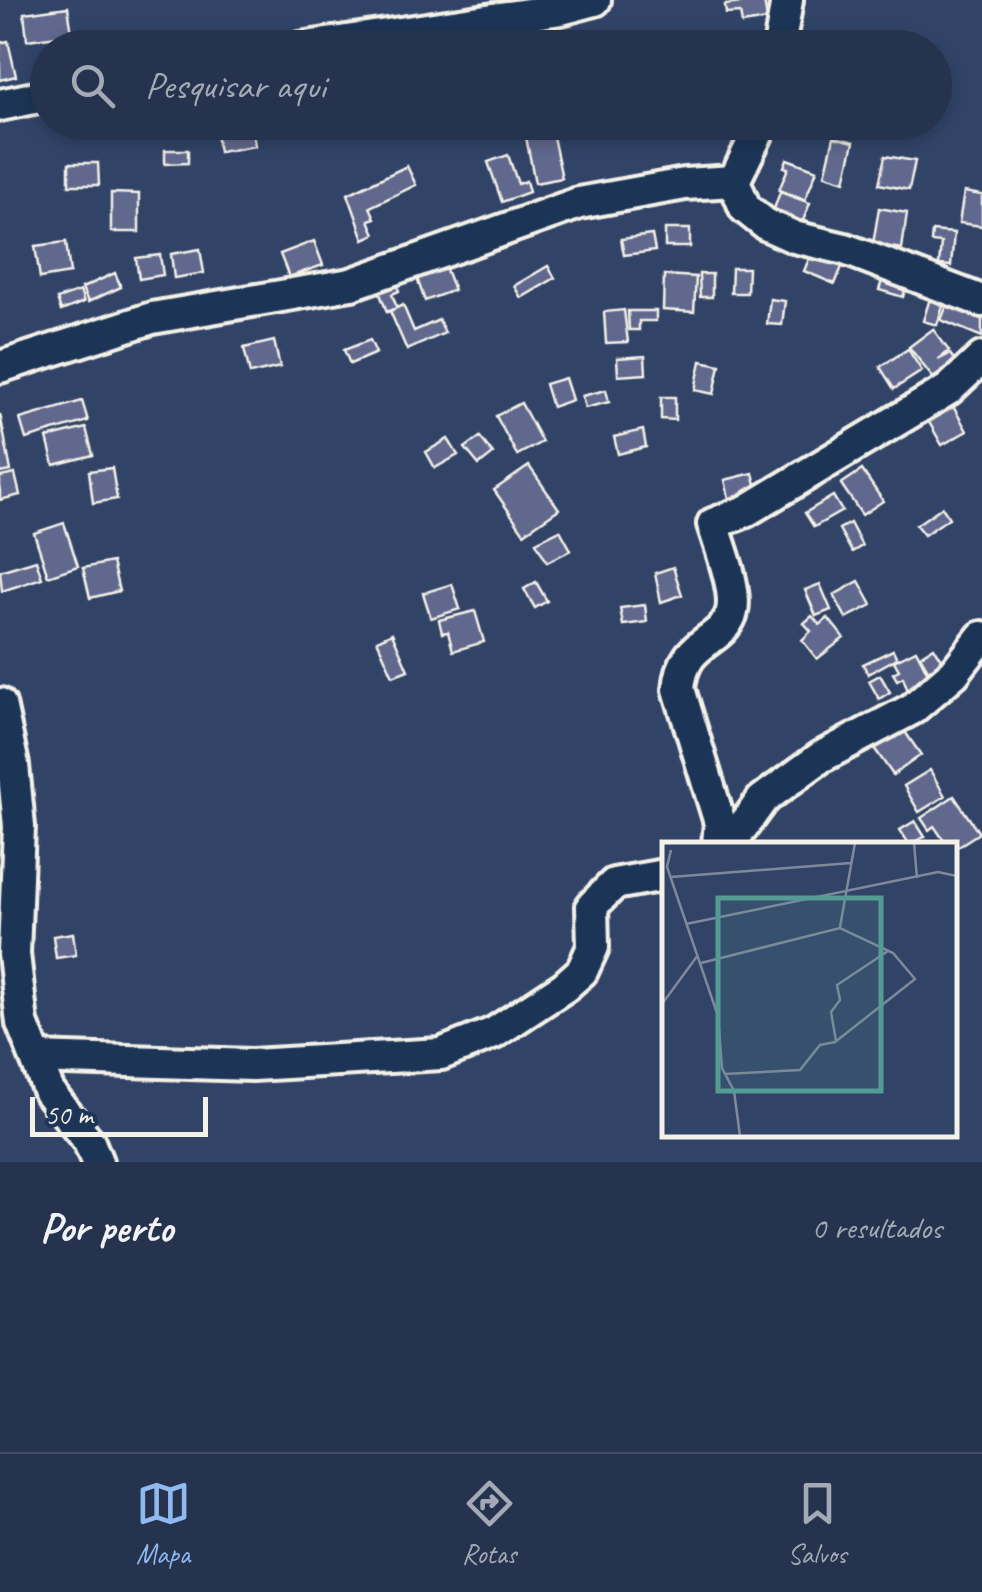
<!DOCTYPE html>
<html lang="pt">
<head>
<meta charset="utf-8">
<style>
  body { margin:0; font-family:Caveat,sans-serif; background:#2d3b55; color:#f1f3f6 }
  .scale { position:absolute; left:30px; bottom:25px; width:178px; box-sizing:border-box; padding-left:10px; border:5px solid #f4f1e8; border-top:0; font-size:28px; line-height:35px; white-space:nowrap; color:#f4f1e8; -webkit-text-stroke:8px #1d3557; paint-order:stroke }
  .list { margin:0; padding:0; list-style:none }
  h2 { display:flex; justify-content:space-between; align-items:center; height:130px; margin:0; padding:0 40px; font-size:42px }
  h2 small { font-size:32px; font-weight:400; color:#a3aab6 }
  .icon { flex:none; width:55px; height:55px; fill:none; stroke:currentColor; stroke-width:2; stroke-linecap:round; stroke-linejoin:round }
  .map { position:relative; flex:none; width:982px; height:1162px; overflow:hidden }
  .search { position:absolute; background:#25334e; box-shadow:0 5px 15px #0003; left:30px; right:30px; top:30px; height:110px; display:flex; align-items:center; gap:25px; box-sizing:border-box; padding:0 35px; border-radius:55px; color:#a3aab6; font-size:38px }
  .sheet { height:290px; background:#25334e }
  nav { display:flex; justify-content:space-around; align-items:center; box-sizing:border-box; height:140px; border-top:2px solid #424e66; background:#25334e; font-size:28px; color:#a3aab6 }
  nav a { display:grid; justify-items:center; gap:5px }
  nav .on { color:#90b9f0 }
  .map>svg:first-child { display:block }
  .building { fill:#61678e; stroke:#f4f1e8; stroke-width:2.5 }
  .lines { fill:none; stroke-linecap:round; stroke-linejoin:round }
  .minor-casing { stroke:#f4f1e8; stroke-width:38 }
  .minor { stroke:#1d3557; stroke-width:30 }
  .inset-road { fill:none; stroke:#7f899b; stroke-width:2.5 }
  .view { fill:#549b93; fill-opacity:0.15; stroke:#549b93; stroke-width:5 }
  .inset-edge { fill:none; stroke:#f4f1e8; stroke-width:5 }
</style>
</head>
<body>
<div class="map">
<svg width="982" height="1162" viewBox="0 0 982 1162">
  <rect width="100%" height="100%" fill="#314468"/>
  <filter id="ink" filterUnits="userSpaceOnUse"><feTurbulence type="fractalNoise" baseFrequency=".01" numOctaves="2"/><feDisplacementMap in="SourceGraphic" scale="20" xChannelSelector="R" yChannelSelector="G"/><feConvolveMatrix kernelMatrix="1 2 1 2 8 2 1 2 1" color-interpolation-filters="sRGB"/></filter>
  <g filter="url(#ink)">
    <g class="building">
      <polygon points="764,0 767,20 742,24 740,13 726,14 725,5"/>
      <polygon points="68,7 72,34 27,40 24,13"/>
      <polygon points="8,41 16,76 0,80 0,43"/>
      <polygon points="214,122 251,122 255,146 219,152"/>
      <polygon points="552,132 562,178 535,183 526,137"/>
      <polygon points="834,137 854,142 845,181 825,175"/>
      <polygon points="165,150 188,150 188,163 165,164"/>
      <polygon points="508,155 518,184 526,181 529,192 502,202 488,162"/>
      <polygon points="885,156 915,161 909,190 879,184"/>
      <polygon points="787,159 817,170 805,200 779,190 788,168 784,167"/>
      <polygon points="69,163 98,163 99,185 69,185"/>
      <polygon points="407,166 416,185 370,207 375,218 369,220 375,234 364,239 348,194"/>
      <polygon points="780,192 810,203 799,231 770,220"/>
      <polygon points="964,192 982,195 982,226 959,223"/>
      <polygon points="111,193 139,194 139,232 111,232"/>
      <polygon points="879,208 907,213 902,249 873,244"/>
      <rect x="665" y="229" width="25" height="18"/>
      <polygon points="932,231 954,233 951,266 939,265 941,243 931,242"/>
      <polygon points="652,235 655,251 624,255 621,239"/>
      <polygon points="314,241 323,265 289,277 280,254"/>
      <polygon points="66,242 70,273 40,278 35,246"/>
      <polygon points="200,249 204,273 174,278 171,254"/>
      <polygon points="813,249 844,262 835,284 804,271"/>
      <polygon points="160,255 163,275 139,279 136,258"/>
      <polygon points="443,262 454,290 425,301 415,273"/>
      <polygon points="548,266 555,278 521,298 514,286"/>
      <polygon points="732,268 748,268 747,293 731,293"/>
      <polygon points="885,271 909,278 903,297 879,290"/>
      <polygon points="115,273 121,287 88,302 82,288"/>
      <polygon points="699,274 712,274 712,297 700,297"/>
      <polygon points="664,275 696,277 694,312 663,310"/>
      <polygon points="395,279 399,291 392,294 397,308 387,312 377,286"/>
      <polygon points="80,291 84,302 61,311 57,299"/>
      <polygon points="932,292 946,296 937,325 923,321"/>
      <polygon points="951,295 982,307 982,337 941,320"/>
      <polygon points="770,299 785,301 782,325 767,324"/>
      <polygon points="403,305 414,331 439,320 445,333 407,350 390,311"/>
      <polygon points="624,310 628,342 606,343 604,312"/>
      <polygon points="628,311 656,311 656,321 639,321 639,330 629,330"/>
      <polygon points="933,329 949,351 938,360 950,354 956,362 933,378 909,347"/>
      <polygon points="370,340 376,353 350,364 344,350"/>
      <polygon points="274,341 280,367 250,374 244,348"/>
      <polygon points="908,349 922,371 894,389 880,367"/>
      <polygon points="645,356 646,374 618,376 617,358"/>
      <polygon points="701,361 720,365 714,394 695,390"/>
      <polygon points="565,378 572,400 552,407 545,384"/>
      <polygon points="606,390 609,402 585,408 582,396"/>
      <polygon points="946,394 967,431 942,445 921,408"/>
      <polygon points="661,397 675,397 675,420 661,419"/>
      <polygon points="82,401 88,421 26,439 20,419"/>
      <polygon points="521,403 542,442 517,455 496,416"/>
      <polygon points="0,414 11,471 0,473"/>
      <polygon points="86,428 93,455 54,465 47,438"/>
      <polygon points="643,430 646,447 618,454 614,437"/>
      <polygon points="480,437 493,454 479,465 465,448"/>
      <polygon points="448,439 458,455 435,468 426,452"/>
      <polygon points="529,466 559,509 524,533 494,490"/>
      <polygon points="112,468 117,499 93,503 89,471"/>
      <polygon points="862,470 883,501 862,515 841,484"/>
      <polygon points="753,473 759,495 730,503 725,480"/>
      <polygon points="15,474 20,495 0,500 0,477"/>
      <polygon points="833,496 842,511 814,527 805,513"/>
      <polygon points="942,507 949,518 924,535 916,525"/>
      <polygon points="64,523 78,566 48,576 34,533"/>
      <polygon points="850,523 862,546 852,552 839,529"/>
      <polygon points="560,530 571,550 547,562 536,542"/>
      <polygon points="36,560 42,578 2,591 0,571"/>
      <polygon points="112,562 119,591 90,598 83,568"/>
      <polygon points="673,567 682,595 661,602 655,573"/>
      <polygon points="859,581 872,605 846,618 834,595"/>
      <polygon points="536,582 547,601 535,608 524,589"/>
      <polygon points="452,584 460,609 431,618 423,593"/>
      <polygon points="820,584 831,610 816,616 805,590"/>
      <polygon points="645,605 647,622 623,625 620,608"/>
      <polygon points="475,611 484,642 453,651 448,632 442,633 439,620"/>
      <polygon points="812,616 820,625 828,618 844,638 817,659 802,640 811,631 804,623"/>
      <polygon points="392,633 408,670 393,676 377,640"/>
      <polygon points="934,647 947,669 933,678 920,656"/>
      <polygon points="893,650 897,658 868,674 863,664"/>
      <polygon points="916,650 935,687 911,699 903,677 897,680 893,673 899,670 894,661"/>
      <polygon points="880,675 890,692 879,699 869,681"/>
      <polygon points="901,726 921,755 893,775 872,745"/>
      <polygon points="930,770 945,796 919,812 904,786"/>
      <polygon points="954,796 979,833 954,849 954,844 939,844 943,839 934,826 929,830 921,818"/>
      <polygon points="915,821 925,837 909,844 900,830"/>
      <polygon points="73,933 76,955 56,958 53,936"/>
    </g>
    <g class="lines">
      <g class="minor-casing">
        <g id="minor">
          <polyline points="300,48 561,9 595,0"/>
          <polyline points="779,48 787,0"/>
          <polyline points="0,105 48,95"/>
          <polyline points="734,181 745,208 765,224 794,237 845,249 982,301"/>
          <polyline points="734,181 763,122"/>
          <polyline points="0,367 152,318 351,284 579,203 685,184 734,181"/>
          <polyline points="0,704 13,765 19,826 14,954 22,1023 49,1092 89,1142 97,1162"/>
          <path d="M718,844L720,823L679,689C683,639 719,645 731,615C739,593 720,547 713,524L746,511L949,389L982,358"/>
          <polyline points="730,844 762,800 821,757 912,709 954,673 982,637"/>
          <polyline points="36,1058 252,1065 441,1054 494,1033 564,987 582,971 593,947 592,906 614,884 664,875"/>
        </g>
      </g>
      <use href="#minor" class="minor"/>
    </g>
  </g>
  <g transform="translate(662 842)">
    <rect width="295" height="295" fill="#314468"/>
    <path class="inset-road" d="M252,1L255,36M9,8L5,25L56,174L60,226L72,249L78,294M9,35L189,21M24,82L276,30L295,34M178,85L193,1M39,121L178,86L231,111L253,137L173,200L158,203L138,228L62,232M0,162L36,113M174,199L169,170L178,158L175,143L226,109"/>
    <path class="view" d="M56,56H219V249H56Z"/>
    <rect width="295" height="295" class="inset-edge"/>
  </g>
</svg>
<div class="scale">50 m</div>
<div class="search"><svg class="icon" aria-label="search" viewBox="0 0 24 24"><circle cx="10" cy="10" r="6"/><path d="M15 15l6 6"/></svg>Pesquisar aqui</div>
</div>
<section class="sheet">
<h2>Por perto<small>0 resultados</small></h2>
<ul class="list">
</ul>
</section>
<nav>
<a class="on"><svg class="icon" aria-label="map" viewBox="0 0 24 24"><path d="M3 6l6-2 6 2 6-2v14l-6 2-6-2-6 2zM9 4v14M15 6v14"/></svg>Mapa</a>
<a><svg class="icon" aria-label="directions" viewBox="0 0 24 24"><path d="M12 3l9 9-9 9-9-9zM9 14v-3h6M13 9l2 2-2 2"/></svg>Rotas</a>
<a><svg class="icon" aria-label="saved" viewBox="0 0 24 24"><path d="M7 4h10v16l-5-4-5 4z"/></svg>Salvos</a>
</nav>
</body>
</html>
